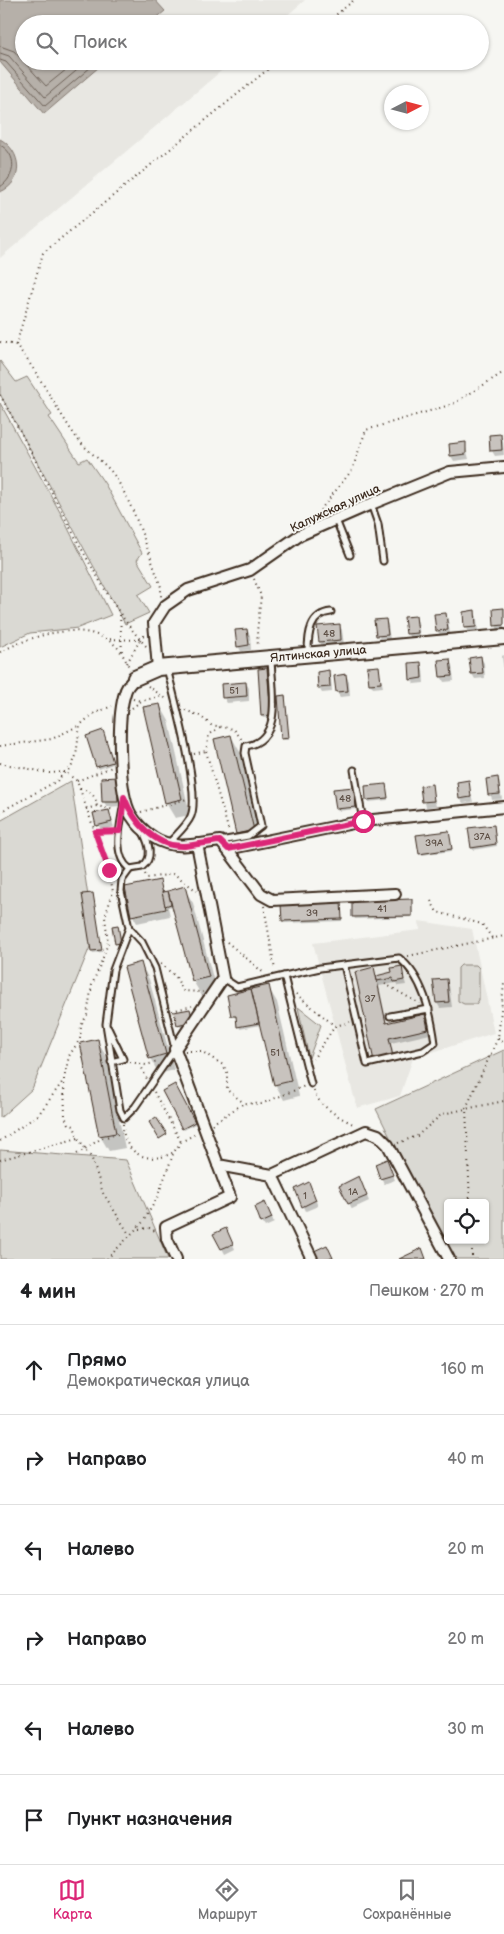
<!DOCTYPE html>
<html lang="ru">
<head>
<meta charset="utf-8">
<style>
  body { margin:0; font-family:"Balsamiq Sans",sans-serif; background:#f2f2f2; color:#202124 }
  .controls { position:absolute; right:15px; bottom:15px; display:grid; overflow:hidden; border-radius:5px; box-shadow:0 1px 4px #0004 }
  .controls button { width:45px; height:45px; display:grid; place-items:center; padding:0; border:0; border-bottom:1px solid #e0e0e0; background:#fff; color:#202124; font:25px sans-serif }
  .compass { position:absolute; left:384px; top:85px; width:45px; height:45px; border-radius:50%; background:#fff; box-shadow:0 1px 4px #0004; rotate:84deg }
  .stop { position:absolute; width:15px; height:15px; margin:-11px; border:4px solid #db2777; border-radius:50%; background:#fff }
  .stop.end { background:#db2777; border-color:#fff; box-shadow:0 1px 5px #0008 }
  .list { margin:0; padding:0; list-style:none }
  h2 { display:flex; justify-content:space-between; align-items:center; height:65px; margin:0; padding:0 20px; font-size:21px }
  h2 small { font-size:16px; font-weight:400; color:#757577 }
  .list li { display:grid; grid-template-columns:32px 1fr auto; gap:15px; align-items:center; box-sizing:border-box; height:90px; padding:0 20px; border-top:1px solid #e0e0e0 }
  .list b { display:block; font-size:19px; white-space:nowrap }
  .list p { margin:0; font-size:16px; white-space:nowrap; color:#757577 }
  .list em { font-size:16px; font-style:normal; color:#757577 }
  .icon { flex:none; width:28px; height:28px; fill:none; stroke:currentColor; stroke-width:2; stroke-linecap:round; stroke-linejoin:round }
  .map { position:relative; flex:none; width:504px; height:1259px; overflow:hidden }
  .search { position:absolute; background:#fff; box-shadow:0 1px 4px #0004; left:15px; right:15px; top:15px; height:55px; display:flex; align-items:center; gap:12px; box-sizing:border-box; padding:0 18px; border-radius:28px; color:#757577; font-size:19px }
  .sheet { height:605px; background:#fff }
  nav { display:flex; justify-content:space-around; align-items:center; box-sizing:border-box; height:70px; border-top:1px solid #e0e0e0; background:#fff; font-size:14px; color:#757577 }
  nav a { display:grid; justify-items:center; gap:2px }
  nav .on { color:#db2777 }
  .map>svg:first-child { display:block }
  .built { fill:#e8e7e2 }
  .green { fill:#dad9d3; stroke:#8a8278; fill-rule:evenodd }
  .water { fill:#b6b0a9; stroke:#857a71 }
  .shadow { fill:#0003 }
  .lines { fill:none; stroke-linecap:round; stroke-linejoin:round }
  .shore { stroke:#6c6056; stroke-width:1 }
  .building { fill:#c8c3be; stroke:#3b2a1e }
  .lane-casing { stroke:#3b2a1e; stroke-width:9 }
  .street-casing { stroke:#3b2a1e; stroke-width:14 }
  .secondary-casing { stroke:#3b2a1e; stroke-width:18 }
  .path { stroke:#3b2a1e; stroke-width:2; stroke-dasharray:1 4; stroke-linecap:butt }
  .lane { stroke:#f6f6f2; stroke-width:5 }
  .street { stroke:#f6f6f2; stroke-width:10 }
  .secondary { stroke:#f6f6f2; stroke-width:14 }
  .route { stroke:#db2777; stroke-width:6 }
  .labels { text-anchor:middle; stroke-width:4; stroke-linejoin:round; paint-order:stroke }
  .number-label { font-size:10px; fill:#5e5046 }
  .street-label { font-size:12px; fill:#3b2a1e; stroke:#f6f6f2 }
</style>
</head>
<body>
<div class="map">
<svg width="504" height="1259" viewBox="0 0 504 1259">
  <rect width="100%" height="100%" fill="#f6f6f2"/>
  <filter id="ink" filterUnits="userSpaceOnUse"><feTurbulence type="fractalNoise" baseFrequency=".02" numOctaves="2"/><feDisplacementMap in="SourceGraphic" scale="10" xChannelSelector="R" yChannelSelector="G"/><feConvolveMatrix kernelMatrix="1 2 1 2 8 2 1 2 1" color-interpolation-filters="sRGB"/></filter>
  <g filter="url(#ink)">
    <g class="built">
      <polygon points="0,0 305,0 277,24 24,24 24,61 233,61 0,258"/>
      <polygon points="419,921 472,929 494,1033 413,1058 400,1096 357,1108 313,943 420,930"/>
    </g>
    <g class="green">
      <polygon points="0,361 16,382 27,377 52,415 49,417 79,462 87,458 105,484 142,553 137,560 153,586 138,595 149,613 125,624 0,394"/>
      <polygon points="0,403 61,514 111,615 78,628 30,633 0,647"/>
      <polygon points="71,781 94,937 32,1089 0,1118 0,821"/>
      <polygon points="461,965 476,965 479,968 479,1000 476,1004 464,1004 458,1001 458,968"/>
      <polygon points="298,1007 321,1025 309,1058"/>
      <path d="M504,1050V1259H451L376,1109ZM448,1203H485V1240H448Z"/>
      <polygon points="0,1150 126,1160 168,1259 0,1259"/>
    </g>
    <g class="water">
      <polygon points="0,0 155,0 165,11 149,24 24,24 24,61 106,61 44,114 0,62"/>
      <path d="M0,139C22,151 25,182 0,192Z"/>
    </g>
    <g class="shadow">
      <polygon points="500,435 503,440 504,455 495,456 492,451 491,436"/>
      <polygon points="465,444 469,459 454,461 451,456"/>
      <polygon points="504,609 504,630 498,630 496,625"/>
      <polygon points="474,612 477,617 478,632 468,633 466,628"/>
      <polygon points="446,614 448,619 450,634 440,635 437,630"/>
      <polygon points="415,617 418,622 420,637 410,638 407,633"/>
      <polygon points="386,620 388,625 390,640 380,641 376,621"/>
      <polygon points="339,625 342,630 344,645 323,647 320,642"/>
      <polygon points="247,630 250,635 251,650 241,651 238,646"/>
      <polygon points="504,655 504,672 502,656"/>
      <polygon points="481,658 484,663 485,678 475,679 472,674"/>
      <polygon points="449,660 452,665 454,681 444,682 441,676"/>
      <polygon points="420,663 423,668 424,683 414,684 412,679"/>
      <polygon points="378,667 383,687 373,688 370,683"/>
      <polygon points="267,670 271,717 263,718 262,716"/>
      <polygon points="328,672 331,677 332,692 322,693 319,688 318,673"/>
      <polygon points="346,676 349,681 350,696 340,697 337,692 336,677"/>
      <polygon points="246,683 249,688 249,701 227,703 224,698 223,685"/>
      <polygon points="285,697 289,740 284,740 282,738"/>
      <polygon points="160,705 169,721 190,815 175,818 166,803"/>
      <polygon points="104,734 113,764 99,769 88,737"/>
      <polygon points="231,736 240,752 262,846 246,849 237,834"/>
      <polygon points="116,778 119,783 120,806 107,807 104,802"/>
      <polygon points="498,779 502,799 492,800 488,780"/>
      <polygon points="468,782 473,802 463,803 460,798"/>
      <polygon points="385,785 388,800 369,802 367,800"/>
      <polygon points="431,786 436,806 426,807 421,787"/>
      <polygon points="354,791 356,809 338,811 337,809"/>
      <polygon points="108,811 114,827 101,831 95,814"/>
      <polygon points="494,828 497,846 473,850 472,847"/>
      <polygon points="449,832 452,851 421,855 420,853"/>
      <polygon points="159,881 164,893 184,888 193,903 217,993 202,996 193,981 173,906 168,907 170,916 137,923 133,916"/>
      <polygon points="83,895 93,896 102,952 93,953 92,951"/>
      <polygon points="411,900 413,917 355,919 354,917 353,902"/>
      <polygon points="341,904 342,921 284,923 283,920"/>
      <polygon points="140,963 149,979 174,1070 159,1074 150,1058"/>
      <polygon points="401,967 406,985 398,986 396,983 379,986 387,1024 425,1016 430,1034 391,1043 395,1062 378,1066 375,1061 373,969 377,977 394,973"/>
      <polygon points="446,980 449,985 452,1007 440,1008 437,1003 434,981"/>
      <polygon points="268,987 277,1002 299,1096 284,1100 275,1084 261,1025 240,1029 237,1018 232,1016 228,996"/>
      <polygon points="189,1010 195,1026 182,1029 179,1024"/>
      <polygon points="97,1041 106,1056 125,1148 109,1151 100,1136 82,1044"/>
      <polygon points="175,1086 195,1124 184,1130 164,1092"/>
      <polygon points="387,1161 395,1180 384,1184 376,1165"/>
      <polygon points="361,1183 369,1201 352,1209 341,1186"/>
      <polygon points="311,1189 318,1206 306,1211 296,1190"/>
      <polygon points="268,1208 274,1223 265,1227 262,1222"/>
      <polygon points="215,1235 229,1235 235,1249 225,1254"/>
    </g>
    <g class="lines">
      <g class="shore">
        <polyline points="0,46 14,51 46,86 77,61"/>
        <polyline points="0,53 9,56 45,97 88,61"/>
        <polyline points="0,60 6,62 45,106 98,61"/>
        <path d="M0,145C18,154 16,177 0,187"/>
      </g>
    </g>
    <g class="building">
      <polygon points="501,434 502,450 490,451 489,435"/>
      <polygon points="466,442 466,454 450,456 449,444"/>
      <polygon points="504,608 504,625 494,626 493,609"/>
      <polygon points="475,610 476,627 464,628 463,612"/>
      <polygon points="446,613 448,630 436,631 434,614"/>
      <polygon points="416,616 418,633 406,634 404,617"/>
      <polygon points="386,619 388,635 376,636 374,620"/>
      <polygon points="340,624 341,640 319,642 317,626"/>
      <polygon points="247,629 249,645 237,647 235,630"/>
      <polygon points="481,656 483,673 471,674 469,658"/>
      <polygon points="450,659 452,676 440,677 438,660"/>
      <polygon points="421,662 422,678 410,680 409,663"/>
      <polygon points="379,666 381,683 369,684 367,667"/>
      <polygon points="267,668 271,715 261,716 258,669"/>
      <polygon points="329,670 330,687 318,688 317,672"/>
      <polygon points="346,674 348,691 336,692 334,676"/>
      <polygon points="246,682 247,696 222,698 221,684"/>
      <polygon points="285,695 289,738 281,739 278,696"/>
      <polygon points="160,704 182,799 165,803 143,707"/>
      <polygon points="103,730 113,762 96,767 86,736"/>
      <polygon points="231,735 254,830 236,834 214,739"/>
      <polygon points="117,777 118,802 102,802 101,778"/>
      <polygon points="498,777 500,794 488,795 486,779"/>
      <polygon points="469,780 471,797 459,799 457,782"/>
      <polygon points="386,784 388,798 366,800 365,786"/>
      <polygon points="432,784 434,801 422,802 420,786"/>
      <polygon points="354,787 356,807 336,809 333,789"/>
      <polygon points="109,810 112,822 96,826 93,813"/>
      <polygon points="494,825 496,844 471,848 468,828"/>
      <polygon points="449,831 452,849 419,854 416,835"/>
      <polygon points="160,880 166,909 131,916 125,887"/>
      <polygon points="185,886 209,977 192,981 168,891"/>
      <polygon points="168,891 171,904 165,906 162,892"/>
      <polygon points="93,893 102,950 91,951 82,894"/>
      <polygon points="412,899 412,916 352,917 352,901"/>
      <polygon points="341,902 342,919 282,921 281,904"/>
      <polygon points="118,925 121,943 115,944 112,926"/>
      <polygon points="141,962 166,1054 149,1059 124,967"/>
      <polygon points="402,966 404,980 394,982 393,978 377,981 376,976 392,972 391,968"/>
      <polygon points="374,967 386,1023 425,1014 428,1029 389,1038 393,1057 374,1061 355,972"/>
      <polygon points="447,979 449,1002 436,1003 433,980"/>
      <polygon points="269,985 291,1081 274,1085 251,989"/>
      <polygon points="251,989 259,1023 237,1027 236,1016 231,1016 227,995"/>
      <polygon points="190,1009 193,1021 177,1025 174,1012"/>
      <polygon points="98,1039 116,1133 99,1136 80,1043"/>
      <polygon points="175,1084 195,1122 182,1129 162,1091"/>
      <polygon points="156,1117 167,1134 159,1139 149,1122"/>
      <polygon points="387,1159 393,1175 380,1179 375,1164"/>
      <polygon points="359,1176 367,1196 348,1204 339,1186"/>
      <polygon points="309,1182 316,1200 302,1207 295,1189"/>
      <polygon points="265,1202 272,1218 261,1223 255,1207"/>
      <polygon points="226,1228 233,1244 221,1249 213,1234"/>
      <polygon points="327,1245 333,1258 315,1259 312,1252"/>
      <polygon points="422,1248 426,1259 399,1259"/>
    </g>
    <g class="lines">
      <g class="lane-casing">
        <g id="lane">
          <polyline points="371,504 378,524 383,561"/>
          <polyline points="336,520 350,555"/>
          <path d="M308,652C308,634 310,614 331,612"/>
          <path d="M167,668C174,698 201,792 191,816C187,826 176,835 169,843"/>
          <polyline points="354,770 363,821"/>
          <path d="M124,803C121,822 111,856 130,869L142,867C154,858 149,844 143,832"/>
          <path d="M220,841L248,836L261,826L245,753L246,746C284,740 272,688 271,660"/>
          <polyline points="129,928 113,970 106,1024 120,1110 124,1118 135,1107 175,1049 155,968 142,942 129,928 121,891 122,880 130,869"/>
          <path d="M284,976L320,968L399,958C423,977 431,1013 435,1043L423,1051L367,1064L344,965"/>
          <polyline points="223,978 237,987 284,976 311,1084"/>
          <polyline points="390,1016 429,1009"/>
          <polyline points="108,1028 123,1059 111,1062"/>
        </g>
      </g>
      <g class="street-casing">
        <g id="street">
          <polyline points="158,668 154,623 165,606 188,590 250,570 300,535 371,504 450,472 504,467"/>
          <path d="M135,678C131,682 126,687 125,693C117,717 118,793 131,815C136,823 145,832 153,837C174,851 197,844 220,841L227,849L363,821L504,807"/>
          <polyline points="227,849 261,894 272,900 395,894"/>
          <polyline points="218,1165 272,1175 366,1131 378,1135 388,1145 449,1259"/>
          <polyline points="272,1175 312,1259"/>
          <polyline points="176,1259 167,1239 166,1227 230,1197 175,1049 223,978 197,844"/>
        </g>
      </g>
      <g class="secondary-casing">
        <g id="secondary">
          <path id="s1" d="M135,678L158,668L504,637"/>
        </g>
      </g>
      <g class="path">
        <polyline points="325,24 354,0"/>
        <path d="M0,342L16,345C38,372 54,405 74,434C85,451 105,461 116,478C136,511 148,551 161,587V597"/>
        <polyline points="16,345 43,253 278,61"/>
        <path d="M0,395C33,452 60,512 93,569C109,597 125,624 147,647"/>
        <polyline points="314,518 352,470 366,430 453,404 504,372"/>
        <polyline points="254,579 261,596 257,632 258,647"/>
        <polyline points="120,615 122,653"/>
        <polyline points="105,639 140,640 145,634"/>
        <path d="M0,652C33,635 84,618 116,646C122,652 126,661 130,669"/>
        <polyline points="127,663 140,640"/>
        <polyline points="148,686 168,700"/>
        <polyline points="133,699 141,701"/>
        <polyline points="132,708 141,701 162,696"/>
        <polyline points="185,710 200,716 211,725 234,729 242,740"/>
        <polyline points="220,727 209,735 206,751 229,832"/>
        <polyline points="0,746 52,739 80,725"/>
        <polyline points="194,754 206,751"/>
        <polyline points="0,763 49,773 65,772 71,768 76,756 80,725 93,714 112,706"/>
        <polyline points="77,781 112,767"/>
        <path d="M80,789C90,790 96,796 97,806"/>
        <polyline points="86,809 97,806 115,810"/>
        <polyline points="0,812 57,781 65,772 77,781 95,832 112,831"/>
        <polyline points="141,812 187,799"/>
        <polyline points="95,832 109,870 113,892 105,917 108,942 104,955 92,985 87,1015 81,1026 80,1039 69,1056 64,1079 65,1117 69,1124 74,1126 78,1138 92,1159 103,1193 129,1234"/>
        <polyline points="145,874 147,878 174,874 197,891"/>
        <polyline points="431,901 437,912 482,924 492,938"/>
        <polyline points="264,906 275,970"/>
        <polyline points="227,942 265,974"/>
        <polyline points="408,956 504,936"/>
        <polyline points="161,964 176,977 183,991 203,992"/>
        <polyline points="385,984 420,1004"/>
        <polyline points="296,994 335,1026 313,1059"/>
        <polyline points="172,1011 192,1006"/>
        <polyline points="335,1026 350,1022"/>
        <polyline points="498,1038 504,1043"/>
        <polyline points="185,1051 201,1051 223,1065 227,1072 227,1090 244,1103"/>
        <polyline points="130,1062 146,1065 157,1062"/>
        <polyline points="140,1064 147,1079"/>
        <path d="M314,1091C319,1107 341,1118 355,1125"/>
        <polyline points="154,1092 181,1142"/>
        <path d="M123,1124C122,1154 149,1166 174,1152"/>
        <polyline points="212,1124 244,1103 261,1104 305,1086"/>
        <polyline points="0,1141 38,1115 64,1080"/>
        <polyline points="398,1143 417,1136 442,1114 504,1101"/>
        <polyline points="77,1154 102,1138 122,1133"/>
        <polyline points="0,1160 78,1138"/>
        <polyline points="470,1203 466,1108 498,1038 504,984"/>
        <polyline points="139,1229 149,1228 157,1232"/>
        <polyline points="472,1240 472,1259"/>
        <polyline points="107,1259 143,1222 157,1198 174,1152 181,1142 197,1133"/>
      </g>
      <use href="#lane" class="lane"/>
      <use href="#street" class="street"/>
      <use href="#secondary" class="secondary"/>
    </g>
  </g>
  <g class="lines" filter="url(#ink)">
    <path class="route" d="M109,870L95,832L120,831L124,797C134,822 155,848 185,846C196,845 208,842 220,841L228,849L363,821"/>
  </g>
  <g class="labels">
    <g class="number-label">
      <text x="329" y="637">48</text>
      <text x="234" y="694">51</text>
      <text x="345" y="802">48</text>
      <text x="482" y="840">37А</text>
      <text x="434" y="846">39А</text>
      <text x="382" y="912">41</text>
      <text x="312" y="916">39</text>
      <text x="370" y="1002">37</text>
      <text x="275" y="1056">51</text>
      <text x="353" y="1195">1А</text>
      <text x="305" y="1199">1</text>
    </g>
    <g class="street-label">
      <text transform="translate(335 508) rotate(-25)" y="4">Калужская улица</text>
      <text dy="4" stroke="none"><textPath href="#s1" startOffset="186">Ялтинская улица</textPath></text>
    </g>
  </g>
</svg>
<div class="controls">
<button><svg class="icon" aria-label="locate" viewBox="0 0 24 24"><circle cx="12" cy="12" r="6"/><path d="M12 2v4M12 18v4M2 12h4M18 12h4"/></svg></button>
</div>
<svg class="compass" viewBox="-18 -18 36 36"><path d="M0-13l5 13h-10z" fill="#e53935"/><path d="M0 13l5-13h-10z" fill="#757577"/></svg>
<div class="stop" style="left:363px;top:821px"></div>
<div class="stop end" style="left:109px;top:870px"></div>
<div class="search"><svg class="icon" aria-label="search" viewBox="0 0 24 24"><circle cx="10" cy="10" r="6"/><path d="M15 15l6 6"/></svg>Поиск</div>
</div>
<section class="sheet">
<h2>4 мин<small>Пешком · 270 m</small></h2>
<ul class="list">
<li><svg class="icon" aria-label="ahead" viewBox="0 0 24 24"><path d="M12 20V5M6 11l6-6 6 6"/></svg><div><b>Прямо</b><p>Демократическая улица</p></div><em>160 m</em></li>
<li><svg class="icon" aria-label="right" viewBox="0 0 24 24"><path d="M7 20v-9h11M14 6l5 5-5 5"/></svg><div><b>Направо</b></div><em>40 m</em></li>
<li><svg class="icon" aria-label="left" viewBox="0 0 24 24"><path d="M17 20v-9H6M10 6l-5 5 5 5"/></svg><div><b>Налево</b></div><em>20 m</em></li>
<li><svg class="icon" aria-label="right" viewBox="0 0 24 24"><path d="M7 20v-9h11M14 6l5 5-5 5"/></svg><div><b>Направо</b></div><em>20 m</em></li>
<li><svg class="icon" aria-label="left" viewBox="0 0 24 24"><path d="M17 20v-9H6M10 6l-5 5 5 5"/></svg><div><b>Налево</b></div><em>30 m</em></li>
<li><svg class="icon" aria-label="arrive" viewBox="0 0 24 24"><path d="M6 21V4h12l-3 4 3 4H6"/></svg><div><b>Пункт назначения</b></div></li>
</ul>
</section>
<nav>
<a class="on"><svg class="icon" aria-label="map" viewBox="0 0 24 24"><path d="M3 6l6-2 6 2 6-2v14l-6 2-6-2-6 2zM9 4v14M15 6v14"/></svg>Карта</a>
<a><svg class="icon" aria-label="directions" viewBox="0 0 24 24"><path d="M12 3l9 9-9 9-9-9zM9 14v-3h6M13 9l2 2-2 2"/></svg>Маршрут</a>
<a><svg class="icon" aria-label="saved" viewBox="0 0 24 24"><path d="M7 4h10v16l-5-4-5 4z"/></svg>Сохранённые</a>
</nav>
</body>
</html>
